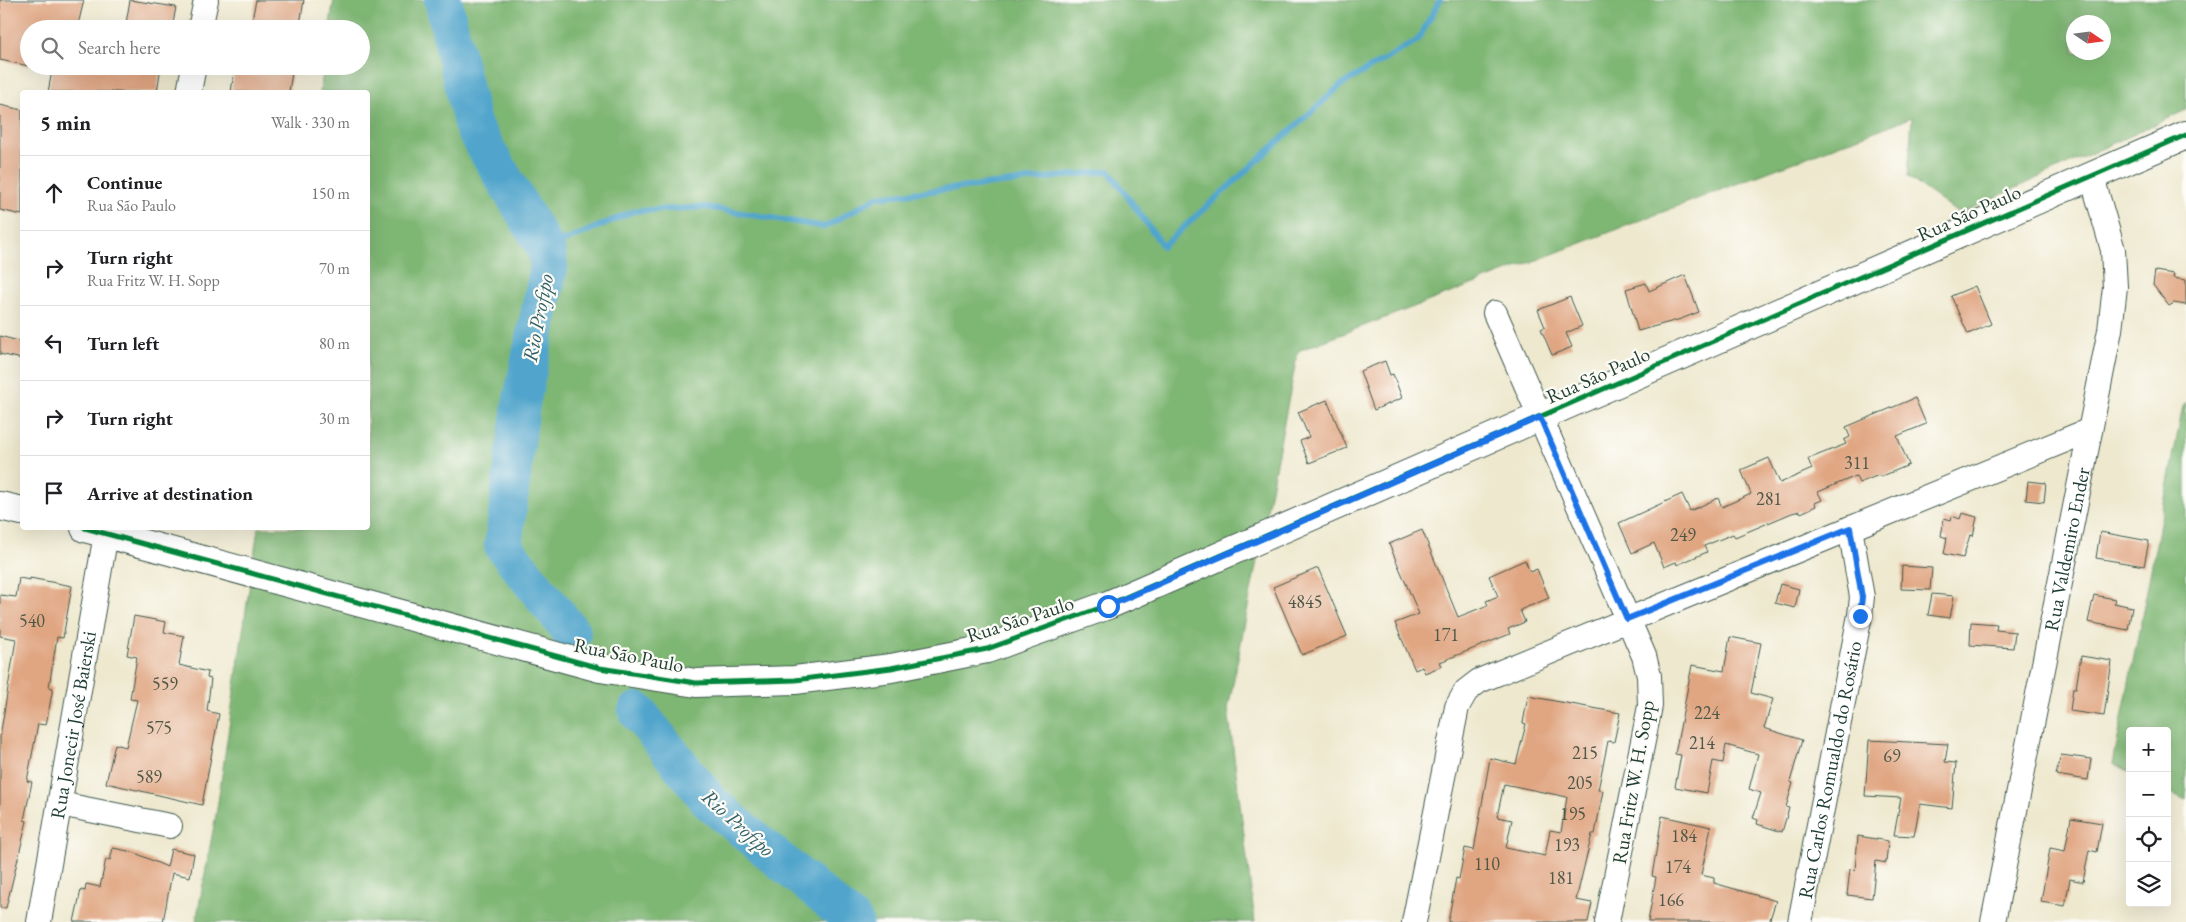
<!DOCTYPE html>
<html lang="en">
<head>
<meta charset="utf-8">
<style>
  body { margin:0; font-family:"EB Garamond",serif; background:#f6f6f6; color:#202124 }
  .controls { position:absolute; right:15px; bottom:15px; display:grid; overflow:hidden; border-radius:5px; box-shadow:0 5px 20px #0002 }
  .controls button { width:45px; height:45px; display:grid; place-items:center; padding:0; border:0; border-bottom:1px solid #e0e0e0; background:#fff; color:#202124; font:25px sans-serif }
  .compass { position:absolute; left:2066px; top:15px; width:45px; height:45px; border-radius:50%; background:#fff; box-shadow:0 5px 20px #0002; rotate:103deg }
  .stop { position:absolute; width:15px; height:15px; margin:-11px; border:4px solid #1a73e8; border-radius:50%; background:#fff }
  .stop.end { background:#1a73e8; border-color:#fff; box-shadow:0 1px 5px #0008 }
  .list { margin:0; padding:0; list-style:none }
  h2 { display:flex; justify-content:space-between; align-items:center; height:65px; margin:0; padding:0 20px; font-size:21px }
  h2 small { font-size:16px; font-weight:400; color:#757577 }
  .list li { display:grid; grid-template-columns:32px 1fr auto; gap:15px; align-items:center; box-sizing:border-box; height:75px; padding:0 20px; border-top:1px solid #e0e0e0 }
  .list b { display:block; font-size:19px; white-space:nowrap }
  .list p { margin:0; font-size:16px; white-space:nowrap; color:#757577 }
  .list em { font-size:16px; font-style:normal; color:#757577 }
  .icon { flex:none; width:28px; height:28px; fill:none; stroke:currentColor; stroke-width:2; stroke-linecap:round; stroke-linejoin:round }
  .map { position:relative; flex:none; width:2186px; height:922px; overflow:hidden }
  .search { position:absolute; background:#fff; box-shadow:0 5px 20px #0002; left:20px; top:20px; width:350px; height:55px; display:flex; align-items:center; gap:12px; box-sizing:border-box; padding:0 18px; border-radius:28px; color:#757577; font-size:19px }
  .panel { position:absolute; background:#fff; box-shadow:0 5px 20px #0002; left:20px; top:90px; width:350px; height:440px; border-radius:5px }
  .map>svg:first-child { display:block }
  .forest { fill:#7eb673; stroke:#4e7a54; fill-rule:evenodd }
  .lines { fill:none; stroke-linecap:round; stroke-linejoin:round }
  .stream { stroke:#51a5cc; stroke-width:6 }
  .river { stroke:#51a5cc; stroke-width:38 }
  .building { fill:#e0a581; fill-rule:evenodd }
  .minor-casing { stroke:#3e574b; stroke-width:26 }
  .primary-casing { stroke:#3e574b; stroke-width:30 }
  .minor { stroke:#fff; stroke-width:24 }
  .primary { stroke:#fff; stroke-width:28 }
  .cycleway-casing { stroke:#fdfcf7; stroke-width:8 }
  .cycleway { stroke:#00873e; stroke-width:5 }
  .route { stroke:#1a73e8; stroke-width:6 }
  .labels { text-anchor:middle; stroke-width:4.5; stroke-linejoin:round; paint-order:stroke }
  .number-label { font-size:18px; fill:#4f5747 }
  .street-label { font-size:20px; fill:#1f3d34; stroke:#fdfcf7 }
  .water-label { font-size:21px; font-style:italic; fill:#306169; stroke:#fdfcf7 }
</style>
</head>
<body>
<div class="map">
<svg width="2186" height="922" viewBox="0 0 2186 922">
  <rect width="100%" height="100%" fill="#fdfcf7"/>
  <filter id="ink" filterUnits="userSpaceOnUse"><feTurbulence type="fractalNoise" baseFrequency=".02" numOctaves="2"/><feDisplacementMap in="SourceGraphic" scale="10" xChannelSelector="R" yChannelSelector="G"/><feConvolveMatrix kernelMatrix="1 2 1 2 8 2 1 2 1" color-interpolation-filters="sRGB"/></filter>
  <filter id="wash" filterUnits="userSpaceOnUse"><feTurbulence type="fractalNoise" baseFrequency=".0096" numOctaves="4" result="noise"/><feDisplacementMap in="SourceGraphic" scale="20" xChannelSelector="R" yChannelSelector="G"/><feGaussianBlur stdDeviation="1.12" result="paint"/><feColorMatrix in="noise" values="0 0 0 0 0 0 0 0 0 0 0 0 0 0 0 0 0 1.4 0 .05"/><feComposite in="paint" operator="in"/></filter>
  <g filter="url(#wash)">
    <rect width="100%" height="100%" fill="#eee8ce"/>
    <g class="forest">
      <path d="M334,0H2186V110L1959,214L1908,177L1912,117L1298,351L1228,709L1255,922H196L217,809L258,528H368V92H320L324,66H361V29H329ZM2074,22H2104V52H2074Z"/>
      <polygon points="2186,402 2186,800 2167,791 2167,731 2130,731 2130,772 2113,764 2183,406"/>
    </g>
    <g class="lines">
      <polyline class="stream" points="546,249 634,211 706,207 825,227 877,197 1109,171 1163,246 1341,85 1418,40 1440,0"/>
      <g class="river">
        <polyline points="443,0 473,127 546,249 549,266 521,404 503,546 572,633"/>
        <polyline points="637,711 711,803 854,922"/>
      </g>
    </g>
    <g id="blocks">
      <g class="building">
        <polygon points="0,0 84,0 77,29 29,29 29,66 0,60"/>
        <polygon points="130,0 176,7 172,29 125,29"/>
        <polygon points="256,0 304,0 300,24 295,23 294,29 250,29"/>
        <polygon points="53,66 161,66 157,92 48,92"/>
        <polygon points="235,66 293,66 289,92 231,92"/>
        <polygon points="0,105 22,110 22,215 0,210"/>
        <polygon points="2155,271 2174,274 2173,278 2186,280 2186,305 2174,303 2169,306 2153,285"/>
        <polygon points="1685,275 1699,312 1681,319 1638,331 1626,289 1646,283 1649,291"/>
        <polygon points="1975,286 1991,324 1968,334 1951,296"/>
        <polygon points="1570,297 1582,326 1566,333 1572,347 1552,355 1541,329 1545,327 1538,310"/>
        <polygon points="0,336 22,342 22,359 0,354"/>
        <polygon points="1385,361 1390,375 1393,374 1402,398 1374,410 1360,371"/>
        <polygon points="1915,398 1926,424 1897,436 1909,465 1880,477 1879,475 1859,483 1856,476 1818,492 1822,500 1815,503 1816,506 1801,513 1800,511 1792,513 1735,537 1733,534 1704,546 1707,552 1677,565 1676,562 1664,567 1654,543 1632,553 1619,523 1682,494 1690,511 1718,498 1722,507 1751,494 1741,470 1769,458 1780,483 1812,469 1808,459 1846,444 1844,440 1850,437 1846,427"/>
        <polygon points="1327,400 1347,448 1309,463 1300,441 1309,437 1298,412"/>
        <polygon points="2028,481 2046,483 2044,502 2026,500"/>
        <polygon points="1962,513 1977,517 1973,536 1970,535 1963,558 1944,554 1947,538 1941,536 1944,518 1951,520 1952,516 1960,519"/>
        <polygon points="1422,530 1458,617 1488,605 1486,601 1498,596 1489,576 1525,560 1530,572 1537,569 1549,598 1520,610 1525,622 1508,629 1510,634 1440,662 1442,666 1425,673 1422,667 1415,670 1395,623 1419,614 1389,544"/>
        <polygon points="2100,532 2149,541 2144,566 2096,558"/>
        <polygon points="1902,566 1932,568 1930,590 1901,589"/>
        <polygon points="1318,568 1347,636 1302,655 1273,587"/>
        <polygon points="19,578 30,580 30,578 72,586 63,638 57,637 49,687 53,688 46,725 38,724 27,781 32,782 24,820 27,821 6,908 0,908 0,737 16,639 0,636 0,595 16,597"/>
        <polygon points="1780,584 1799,589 1795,608 1775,603"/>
        <polygon points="1932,594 1954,596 1950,618 1928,615"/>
        <polygon points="2094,595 2115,599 2114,603 2132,607 2128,630 2088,622"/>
        <polygon points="134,616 166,622 164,632 184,636 179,665 208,672 207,678 211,679 207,711 219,714 202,805 106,783 115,744 126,747 137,700 130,699 137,657 127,655"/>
        <polygon points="1971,622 1997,624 1996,630 2015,632 2013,648 1970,645"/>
        <polygon points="1730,637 1761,643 1751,693 1773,699 1764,728 1802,740 1790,782 1793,783 1786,807 1789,808 1782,832 1757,824 1758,820 1753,818 1761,793 1749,789 1758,754 1726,745 1723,763 1713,761 1707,793 1675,787 1681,755 1675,754 1692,665 1724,671"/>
        <polygon points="2081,656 2112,661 2104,716 2070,711 2073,688 2076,688"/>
        <path d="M1528,696L1620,713L1614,742L1608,741L1598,790L1603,791L1595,834H1592L1576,900L1592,903L1588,922H1448L1456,878L1459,879L1465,848L1474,850L1490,758L1516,764L1526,724L1523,723ZM1504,784L1567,797L1561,832L1550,830L1545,856L1506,848L1512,820L1497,817Z"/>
        <polygon points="1869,740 1948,744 1945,762 1956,763 1952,808 1920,804 1914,836 1894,835 1901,798 1865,796"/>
        <polygon points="2061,755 2091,759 2088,780 2056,775"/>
        <polygon points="1662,816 1711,827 1701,875 1714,878 1714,883 1776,901 1769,922 1648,922 1656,877 1652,876"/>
        <polygon points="2071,818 2102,823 2097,852 2089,850 2083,882 2070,879 2065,906 2041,902 2050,848 2065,851"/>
        <polygon points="1858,836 1888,841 1886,863 1876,861 1872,898 1847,895 1850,869 1855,870"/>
        <polygon points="113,848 133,852 167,867 171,849 194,854 190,877 172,873 163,922 74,922 81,890 85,891 86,884 100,887 106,859 110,860"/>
      </g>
    </g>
  </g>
  <g filter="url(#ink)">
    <use href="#blocks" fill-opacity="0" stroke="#3e574b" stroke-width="1"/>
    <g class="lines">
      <g class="minor-casing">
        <g id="minor">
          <polyline points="200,29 206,0"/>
          <polyline points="189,92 194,66"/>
          <polyline points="1495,313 1644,656 1649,676 1650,706 1607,922"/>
          <polyline points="60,804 170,826"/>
          <path id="s1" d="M39,922L107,528"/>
          <polyline points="1414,922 1457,707 1466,691 1479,681 2090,430"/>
          <path id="s2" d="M1800,922L1860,615L1862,597L1850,528"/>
          <path id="s3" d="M1993,922L2110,330L2115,287L2113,250L2092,177"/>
        </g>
      </g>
      <g class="primary-casing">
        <g id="primary">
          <polyline points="0,506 22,511"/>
          <polyline points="85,528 600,668 696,683 795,680 891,668 987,649 1108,605 2186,135"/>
        </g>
      </g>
      <use href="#minor" class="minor"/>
      <use href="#primary" class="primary"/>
      <g class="cycleway-casing">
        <polyline id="cycleway" points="85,528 600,668 696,683 795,680 891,668 987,649 1108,605 2186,135"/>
      </g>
      <use href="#cycleway" class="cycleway"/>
    </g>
  </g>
  <g class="lines" filter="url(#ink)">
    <polyline class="route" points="1108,606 1540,417 1627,619 1850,528 1862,597 1860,616"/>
  </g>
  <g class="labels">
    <g class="number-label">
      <text x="1857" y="469">311</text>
      <text x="1769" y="505">281</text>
      <text x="1683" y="541">249</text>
      <text x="1305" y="608">4845</text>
      <text x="32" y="627">540</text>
      <text x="1446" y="641">171</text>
      <text x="165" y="690">559</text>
      <text x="1707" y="719">224</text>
      <text x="159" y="734">575</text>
      <text x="1702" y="749">214</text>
      <text x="1585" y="759">215</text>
      <text x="1892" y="762">69</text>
      <text x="149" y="783">589</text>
      <text x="1580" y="789">205</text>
      <text x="1573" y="820">195</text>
      <text x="1684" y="842">184</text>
      <text x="1567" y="851">193</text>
      <text x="1487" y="870">110</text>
      <text x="1678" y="873">174</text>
      <text x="1561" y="884">181</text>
      <text x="1671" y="906">166</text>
    </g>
    <g class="street-label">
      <text transform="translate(1969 213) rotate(-24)" y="7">Rua São Paulo</text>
      <text transform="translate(1598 375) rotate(-24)" y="7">Rua São Paulo</text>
      <text dy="7" stroke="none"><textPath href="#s3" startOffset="380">Rua Valdemiro Ender</textPath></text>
      <text transform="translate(1020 619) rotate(-18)" y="7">Rua São Paulo</text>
      <text transform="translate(629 655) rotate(11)" y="7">Rua São Paulo</text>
      <text dy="7" stroke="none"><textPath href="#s1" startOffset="200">Rua Jonecir José Baierski</textPath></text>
      <text dy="7" stroke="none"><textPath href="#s2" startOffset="155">Rua Carlos Romualdo do Rosário</textPath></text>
      <text transform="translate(1633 782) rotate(-80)" y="7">Rua Fritz W. H. Sopp</text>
    </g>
    <g class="water-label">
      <text transform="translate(538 318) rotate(-79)" y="7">Rio Profipo</text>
      <text transform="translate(738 823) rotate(42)" y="7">Rio Profipo</text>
    </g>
  </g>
</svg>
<div class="controls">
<button>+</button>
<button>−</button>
<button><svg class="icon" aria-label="locate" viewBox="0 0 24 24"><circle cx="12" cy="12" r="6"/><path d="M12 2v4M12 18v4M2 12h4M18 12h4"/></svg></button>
<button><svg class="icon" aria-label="layers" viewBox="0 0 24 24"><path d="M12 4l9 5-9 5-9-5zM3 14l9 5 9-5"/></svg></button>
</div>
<svg class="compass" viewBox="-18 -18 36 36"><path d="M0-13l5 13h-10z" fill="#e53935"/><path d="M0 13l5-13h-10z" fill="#757577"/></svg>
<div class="stop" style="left:1108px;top:606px"></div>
<div class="stop end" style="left:1860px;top:616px"></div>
<div class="search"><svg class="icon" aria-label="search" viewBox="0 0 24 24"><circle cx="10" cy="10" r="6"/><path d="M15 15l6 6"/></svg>Search here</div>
<section class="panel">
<h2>5 min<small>Walk · 330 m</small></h2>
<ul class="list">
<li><svg class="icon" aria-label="ahead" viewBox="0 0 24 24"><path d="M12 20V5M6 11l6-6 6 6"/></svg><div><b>Continue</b><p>Rua São Paulo</p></div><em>150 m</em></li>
<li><svg class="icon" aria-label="right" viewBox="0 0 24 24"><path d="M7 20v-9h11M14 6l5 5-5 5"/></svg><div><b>Turn right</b><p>Rua Fritz W. H. Sopp</p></div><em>70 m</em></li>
<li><svg class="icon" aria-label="left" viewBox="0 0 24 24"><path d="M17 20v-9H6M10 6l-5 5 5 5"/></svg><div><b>Turn left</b></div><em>80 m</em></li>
<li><svg class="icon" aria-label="right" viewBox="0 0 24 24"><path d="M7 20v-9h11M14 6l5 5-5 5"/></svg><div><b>Turn right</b></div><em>30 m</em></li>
<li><svg class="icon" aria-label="arrive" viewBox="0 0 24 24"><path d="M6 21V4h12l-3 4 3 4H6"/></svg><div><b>Arrive at destination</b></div></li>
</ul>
</section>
</div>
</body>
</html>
